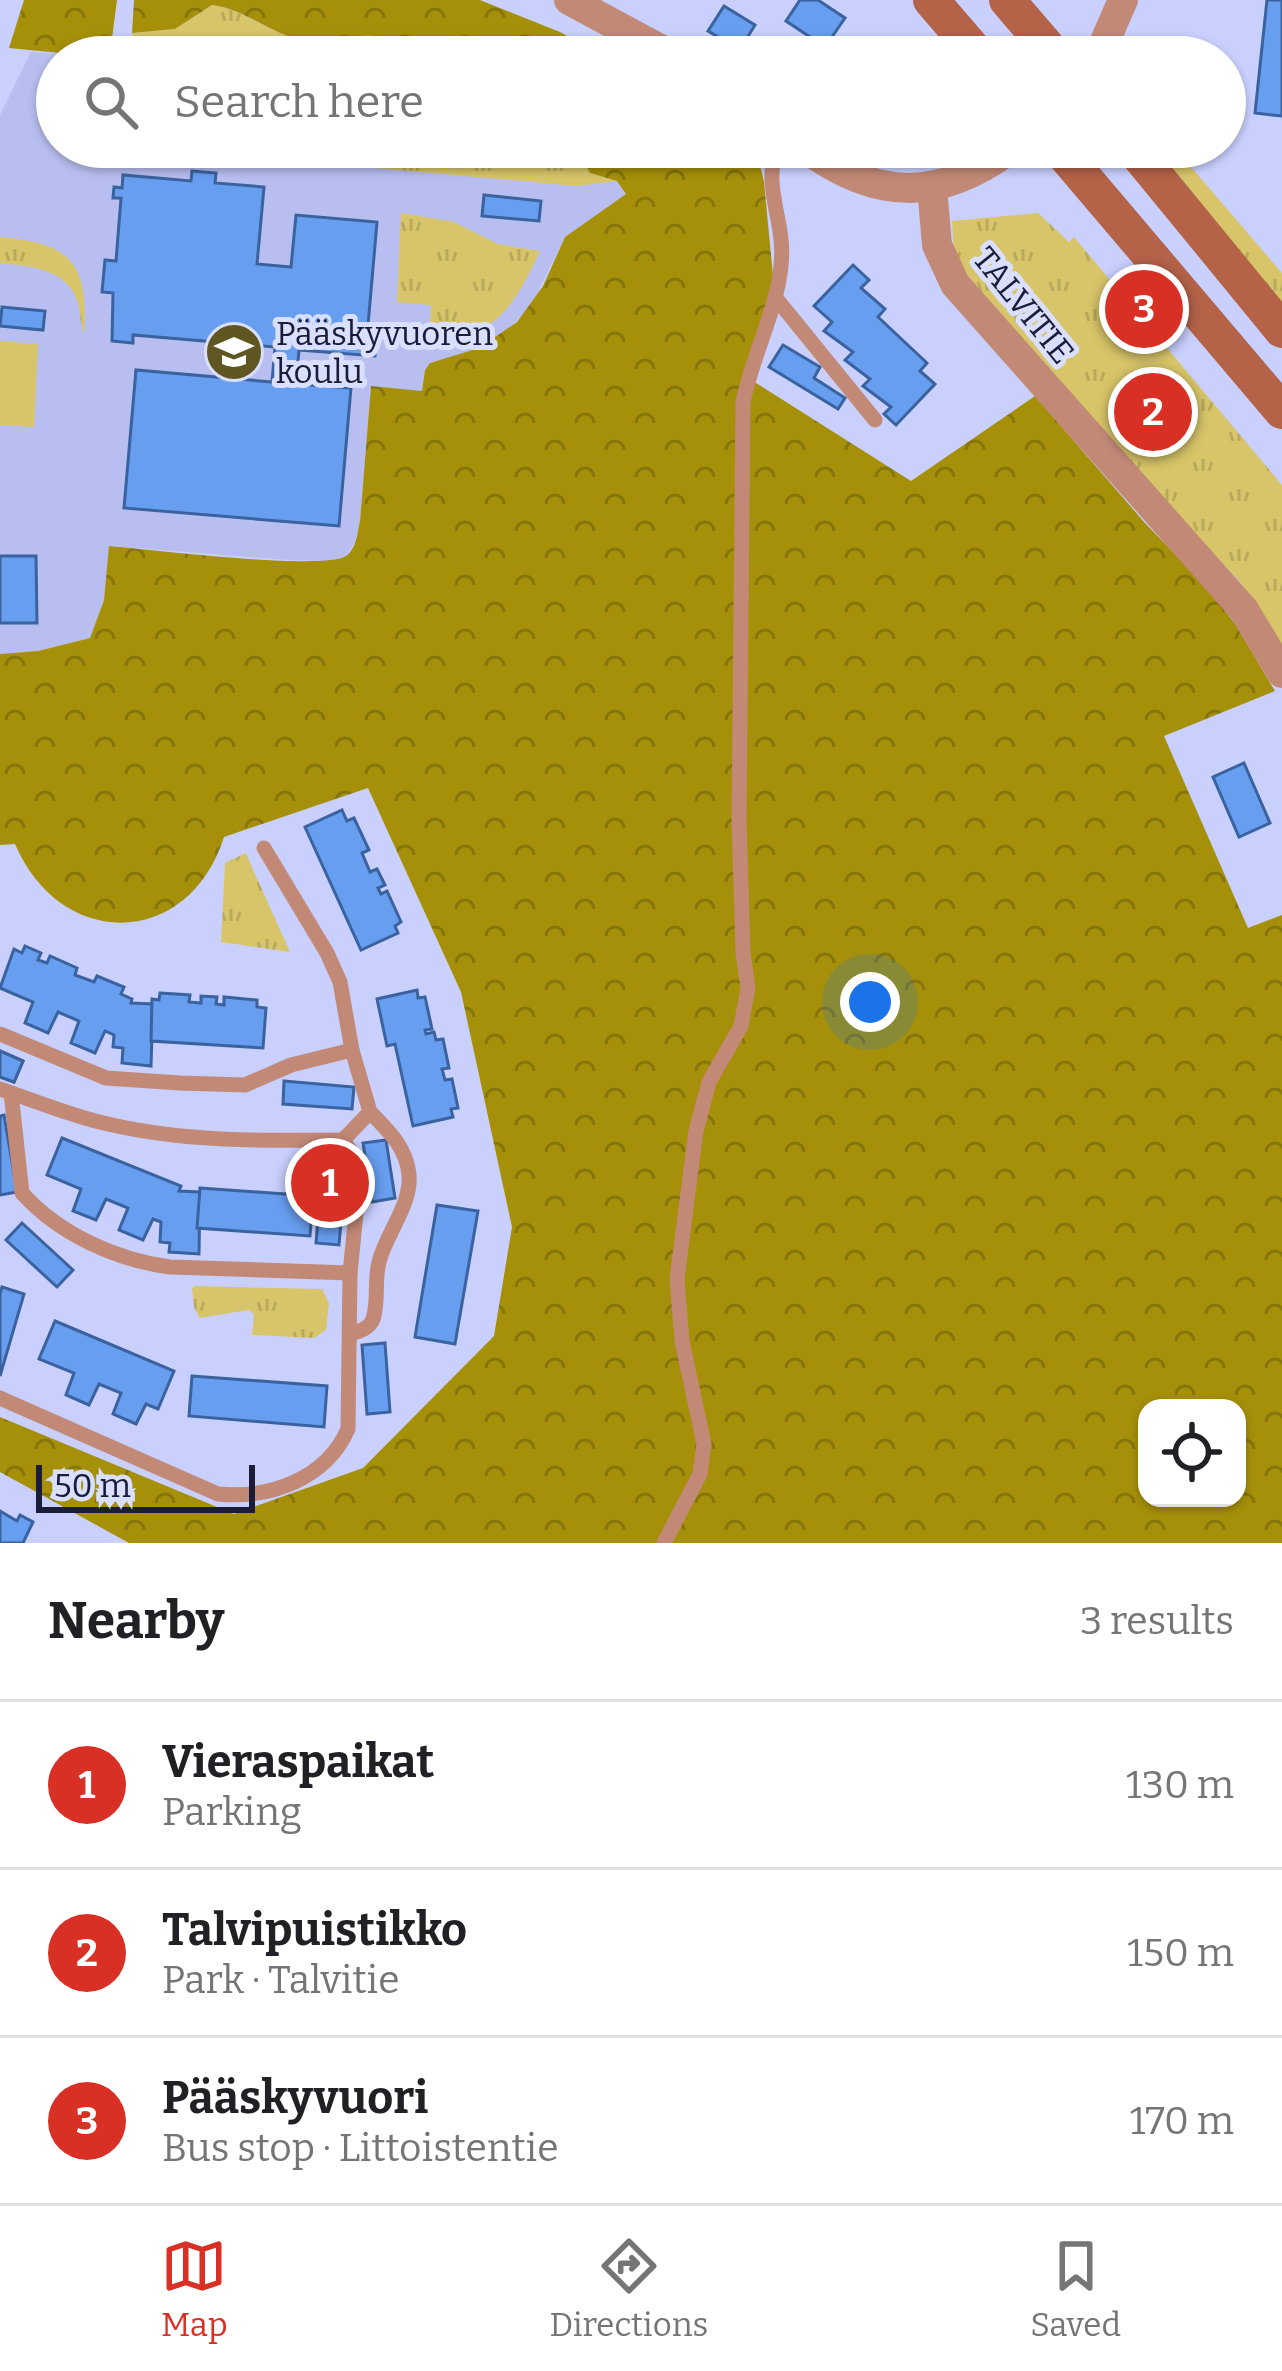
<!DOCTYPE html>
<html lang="en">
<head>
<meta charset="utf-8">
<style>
  body { margin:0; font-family:Bitter,serif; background:#f6f6f6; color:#202124 }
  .controls { position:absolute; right:36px; bottom:36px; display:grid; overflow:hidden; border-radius:24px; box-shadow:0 3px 9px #0004 }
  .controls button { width:108px; height:108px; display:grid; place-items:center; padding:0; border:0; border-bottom:3px solid #e0e0e0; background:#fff; color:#202124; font:60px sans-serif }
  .scale { position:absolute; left:36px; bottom:30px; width:219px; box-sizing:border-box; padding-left:12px; border:6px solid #1a1c38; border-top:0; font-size:33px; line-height:42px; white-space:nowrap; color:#1a1c38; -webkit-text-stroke:9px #d9dffe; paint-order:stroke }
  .you { position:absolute; left:870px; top:1002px; width:42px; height:42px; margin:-30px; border:9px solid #fff; border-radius:50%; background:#1a73e8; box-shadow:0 0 0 18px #1a73e833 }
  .badge { display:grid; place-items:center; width:78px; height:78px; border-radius:50%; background:#d93025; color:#fff; font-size:39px; font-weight:700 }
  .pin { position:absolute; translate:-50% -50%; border:6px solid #fff; box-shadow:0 3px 12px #0006 }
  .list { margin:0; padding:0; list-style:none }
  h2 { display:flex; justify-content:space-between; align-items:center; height:156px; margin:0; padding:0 48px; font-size:51px }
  h2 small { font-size:39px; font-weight:400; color:#757577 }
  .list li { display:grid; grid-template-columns:78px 1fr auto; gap:36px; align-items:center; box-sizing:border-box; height:168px; padding:0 48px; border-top:3px solid #e0e0e0 }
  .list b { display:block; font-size:45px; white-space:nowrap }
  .list p { margin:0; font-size:39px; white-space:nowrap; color:#757577 }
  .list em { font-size:39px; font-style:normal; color:#757577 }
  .icon { flex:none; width:66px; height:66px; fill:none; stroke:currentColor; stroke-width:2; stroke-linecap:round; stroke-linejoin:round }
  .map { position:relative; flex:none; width:1282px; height:1543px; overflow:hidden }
  .search { position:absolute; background:#fff; box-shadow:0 3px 9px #0004; left:36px; right:36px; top:36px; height:132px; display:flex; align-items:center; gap:30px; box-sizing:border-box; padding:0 42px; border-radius:66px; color:#757577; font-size:45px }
  .sheet { height:660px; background:#fff }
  nav { display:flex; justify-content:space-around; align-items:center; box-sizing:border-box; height:168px; border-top:3px solid #e0e0e0; background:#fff; font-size:33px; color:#757577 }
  nav a { display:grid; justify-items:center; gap:6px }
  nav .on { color:#d93025 }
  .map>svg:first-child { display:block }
  .built { fill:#b8bff0 }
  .grass { fill:url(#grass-tufts) }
  .forest { fill:url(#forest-crowns); fill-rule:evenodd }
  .pitch { fill:#d8c569 }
  .building { fill:#689ef0; stroke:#3a629e; stroke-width:3 }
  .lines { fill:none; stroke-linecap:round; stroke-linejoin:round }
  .lane { stroke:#c28977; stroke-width:15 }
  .street { stroke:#c28977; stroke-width:30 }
  .secondary { stroke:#b46248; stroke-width:36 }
  .labels { text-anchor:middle; stroke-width:10; stroke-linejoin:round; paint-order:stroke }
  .street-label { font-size:33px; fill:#1a1c38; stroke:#d9dffe }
  .poi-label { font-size:33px; fill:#1a1c38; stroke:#d9dffe; text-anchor:start }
</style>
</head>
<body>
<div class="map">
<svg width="1282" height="1543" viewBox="0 0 1282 1543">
  <defs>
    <pattern id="grass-tufts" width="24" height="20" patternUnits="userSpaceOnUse" patternTransform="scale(3)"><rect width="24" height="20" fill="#d8c569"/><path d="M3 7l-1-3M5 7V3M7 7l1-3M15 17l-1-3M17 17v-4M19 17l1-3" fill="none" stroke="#b9a95c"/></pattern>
    <pattern id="forest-crowns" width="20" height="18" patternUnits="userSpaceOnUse" patternTransform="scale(3)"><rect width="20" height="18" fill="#a6900a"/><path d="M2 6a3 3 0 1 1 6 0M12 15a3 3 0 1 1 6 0" fill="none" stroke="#86750b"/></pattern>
  </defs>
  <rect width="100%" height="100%" fill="#c9d0fe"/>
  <polygon class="built" points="31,52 100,57 57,57 57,147 575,147 590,173 617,181 627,194 565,237 531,306 500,337 479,348 430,363 425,370 423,391 371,387 360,521 355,542 346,556 327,561 289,560 110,546 104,600 90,638 38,651 0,654 0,115"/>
  <g class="grass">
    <path d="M212,5C244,9 269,34 301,39C321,43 338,37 357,36C385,34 406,44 429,57H197L201,47L193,42L174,57H140L132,33L175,29Z"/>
    <polygon points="311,147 575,147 590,173 617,181 577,186 330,164 314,158"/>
    <polygon points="1156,147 1174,147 1282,273 1282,305"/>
    <path d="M401,213L454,222L498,244L540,251C526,280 507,325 470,332C459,334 442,329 430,327L431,305L397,302Z"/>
    <polygon points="1038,213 1069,242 1074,237 1282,485 1282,664 1254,602 1240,582 1016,340 954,257 952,221"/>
    <path d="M0,237C70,243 89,262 84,334C80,323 81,314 78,303C68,268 29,266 0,263Z"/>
    <polygon points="246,853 251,865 290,952 221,942 225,863"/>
    <polygon points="196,1286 322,1289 329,1303 326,1330 314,1338 252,1335 254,1314 248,1310 200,1318 194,1307 192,1288"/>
  </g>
  <g class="forest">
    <polygon points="24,0 117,0 110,54 100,57 9,48"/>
    <path d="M134,0H480L560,32L604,57C548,57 489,63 434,57C413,55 396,37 373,36C348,34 325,45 299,39C268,32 244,9 212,5L175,29L132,33Z"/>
    <path d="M575,147H749L757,152L764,182L775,297L748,378L911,481L1035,396L1145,523L1206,586L1236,625L1275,691L1164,736L1248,928L1282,915V1543H129L0,1472V1417L234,1514L363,1468L494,1336L512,1227L461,992L368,788L224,837C188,950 60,950 15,844L0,845V654L38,651L90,638L104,600L109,546C146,549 323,571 346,556C357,548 357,533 360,521L371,386L422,391L425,370L430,363L479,348L517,322L543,286L565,237L626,194L617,181L590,173ZM1147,1408H1237V1498H1147Z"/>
  </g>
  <polygon class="pitch" points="0,341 38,344 34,427 0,425"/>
  <g class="building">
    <polygon points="800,0 818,0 845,18 825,47 786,21"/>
    <polygon points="1267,0 1282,0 1282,116 1255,113"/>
    <polygon points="724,6 755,25 739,51 736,48 732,54 719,46 723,40 708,31"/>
    <polygon points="192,171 216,173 215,183 264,187 257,264 291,267 296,215 377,222 367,337 376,338 375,356 299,350 296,384 351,388 339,526 124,508 136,370 272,382 275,347 133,335 133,343 112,341 113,293 102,292 105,260 116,261 121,198 113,198 114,187 122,188 123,175 191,181"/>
    <polygon points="484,195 541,201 539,221 482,216"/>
    <polygon points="853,265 869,280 861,288 885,309 878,317 927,363 920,371 935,384 896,425 884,414 891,407 863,386 870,379 845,360 853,352 824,331 832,322 814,306"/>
    <polygon points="2,307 45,311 43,330 0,326"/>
    <polygon points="783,345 820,367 814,378 845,398 838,409 769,367"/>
    <polygon points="0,556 36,556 37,623 0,623"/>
    <polygon points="1244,763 1270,823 1239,837 1213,777"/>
    <polygon points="342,810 347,821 354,818 369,850 362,853 370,872 377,869 385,885 378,888 381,894 387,891 401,922 395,926 398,933 361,950 305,827"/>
    <polygon points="25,946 41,953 38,960 47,963 50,956 77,968 75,975 94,982 97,976 124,987 121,994 132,999 131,1003 153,1004 151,1066 122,1063 123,1048 113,1047 114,1035 105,1031 95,1053 71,1043 79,1021 58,1012 48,1033 25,1023 33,1002 0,988 14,949 22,953"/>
    <polygon points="417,990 418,998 425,997 432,1029 425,1030 426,1034 434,1032 436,1040 443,1039 449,1068 442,1069 445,1080 452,1079 458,1108 451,1109 453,1117 413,1126 395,1044 387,1046 377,999"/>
    <polygon points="160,993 190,995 189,1002 201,1003 201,996 217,997 216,1004 224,1005 224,997 257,1000 257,1007 266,1008 263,1048 151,1041 152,999 159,1000"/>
    <polygon points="0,1051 23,1061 14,1082 0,1077"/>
    <polygon points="0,1051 23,1061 14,1082 0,1077"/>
    <polygon points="284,1081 354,1087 352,1109 283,1104"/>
    <polygon points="4,1115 17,1192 0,1195 0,1116"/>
    <polygon points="62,1138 181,1186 179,1191 200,1192 199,1254 169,1252 170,1243 160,1242 161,1222 153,1219 143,1240 119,1230 128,1208 106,1199 96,1220 73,1211 81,1189 47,1175"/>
    <polygon points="386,1140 395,1198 372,1202 363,1143"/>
    <polygon points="200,1188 313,1196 310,1236 197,1228"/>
    <polygon points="320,1196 343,1198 339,1245 316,1243"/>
    <polygon points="437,1205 478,1211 455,1344 415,1337"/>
    <polygon points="22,1223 73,1270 57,1287 6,1240"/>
    <polygon points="2,1287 24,1294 0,1376 0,1294"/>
    <polygon points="55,1321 174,1371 158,1409 146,1404 136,1424 113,1414 121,1393 99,1384 89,1405 66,1395 74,1373 39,1359"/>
    <polygon points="385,1343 390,1412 367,1414 362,1345"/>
    <polygon points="192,1376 327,1386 324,1427 189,1416"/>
    <polygon points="0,1511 17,1521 20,1515 33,1522 23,1543 0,1543"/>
  </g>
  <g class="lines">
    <g class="lane">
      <polyline points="775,297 875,420"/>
      <polyline points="264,848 327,953 340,982 352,1050 370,1112 343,1140"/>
      <polyline points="0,1034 106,1078 180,1083 245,1085 291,1065 352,1050"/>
      <path d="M0,1089C36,1101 71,1116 108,1124C185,1142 264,1141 343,1140L352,1153L358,1194L350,1273L348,1429C326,1479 270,1499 218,1494L0,1398"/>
      <path d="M11,1093L22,1193C59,1234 116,1260 170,1267L350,1273"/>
      <path d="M351,1334C360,1331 370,1328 373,1319C379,1302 374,1280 379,1262C386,1233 412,1205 409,1174C406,1147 388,1130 370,1112"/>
      <path d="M664,1543L700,1474L704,1444L682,1341L677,1279L696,1131L709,1082L741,1026L748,988L743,953L739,820L743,402C754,347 787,293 781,239C778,209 764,177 778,147"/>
    </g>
    <g class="street">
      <polyline points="569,0 675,57"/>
      <polyline points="1098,57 1123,0"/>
      <path d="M804,147C876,201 940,202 1013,147"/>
      <polyline points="932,187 937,245 955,284 1244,610 1282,673"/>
    </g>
    <g class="secondary">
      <polyline points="931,0 980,57"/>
      <polyline points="1007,0 1056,57"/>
      <polyline points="1058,147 1282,411"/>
      <polyline points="1132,147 1282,330"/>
    </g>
  </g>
  <defs>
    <g id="school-disc" transform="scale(3)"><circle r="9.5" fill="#605622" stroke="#d9dffe"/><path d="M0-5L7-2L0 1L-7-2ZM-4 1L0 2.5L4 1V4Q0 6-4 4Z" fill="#fff"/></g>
  </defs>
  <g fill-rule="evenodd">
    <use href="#school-disc" x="234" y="352"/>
  </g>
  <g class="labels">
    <g class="street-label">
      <text transform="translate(1024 305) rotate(51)" y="12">TALVITIE</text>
    </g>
    <g class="poi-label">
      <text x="276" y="345">Pääskyvuoren<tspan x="276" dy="38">koulu</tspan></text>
    </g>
  </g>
</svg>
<div class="controls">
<button><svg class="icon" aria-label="locate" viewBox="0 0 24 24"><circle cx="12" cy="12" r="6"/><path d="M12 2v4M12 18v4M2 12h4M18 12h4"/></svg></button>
</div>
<div class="scale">50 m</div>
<div class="you"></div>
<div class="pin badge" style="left:330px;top:1183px">1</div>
<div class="pin badge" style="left:1153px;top:412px">2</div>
<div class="pin badge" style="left:1144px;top:309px">3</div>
<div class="search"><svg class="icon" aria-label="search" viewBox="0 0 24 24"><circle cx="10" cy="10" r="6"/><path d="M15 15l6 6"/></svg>Search here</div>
</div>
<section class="sheet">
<h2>Nearby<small>3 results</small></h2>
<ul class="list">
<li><span class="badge">1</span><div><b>Vieraspaikat</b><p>Parking</p></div><em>130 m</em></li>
<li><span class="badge">2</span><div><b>Talvipuistikko</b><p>Park · Talvitie</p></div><em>150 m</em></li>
<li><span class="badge">3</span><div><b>Pääskyvuori</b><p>Bus stop · Littoistentie</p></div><em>170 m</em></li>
</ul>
</section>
<nav>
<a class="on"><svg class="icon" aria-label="map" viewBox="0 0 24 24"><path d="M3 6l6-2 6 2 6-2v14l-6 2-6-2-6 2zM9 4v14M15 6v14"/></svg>Map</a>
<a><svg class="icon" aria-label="directions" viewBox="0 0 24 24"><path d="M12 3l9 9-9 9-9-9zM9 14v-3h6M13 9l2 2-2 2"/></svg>Directions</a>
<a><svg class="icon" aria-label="saved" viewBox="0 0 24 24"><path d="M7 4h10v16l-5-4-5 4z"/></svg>Saved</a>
</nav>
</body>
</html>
